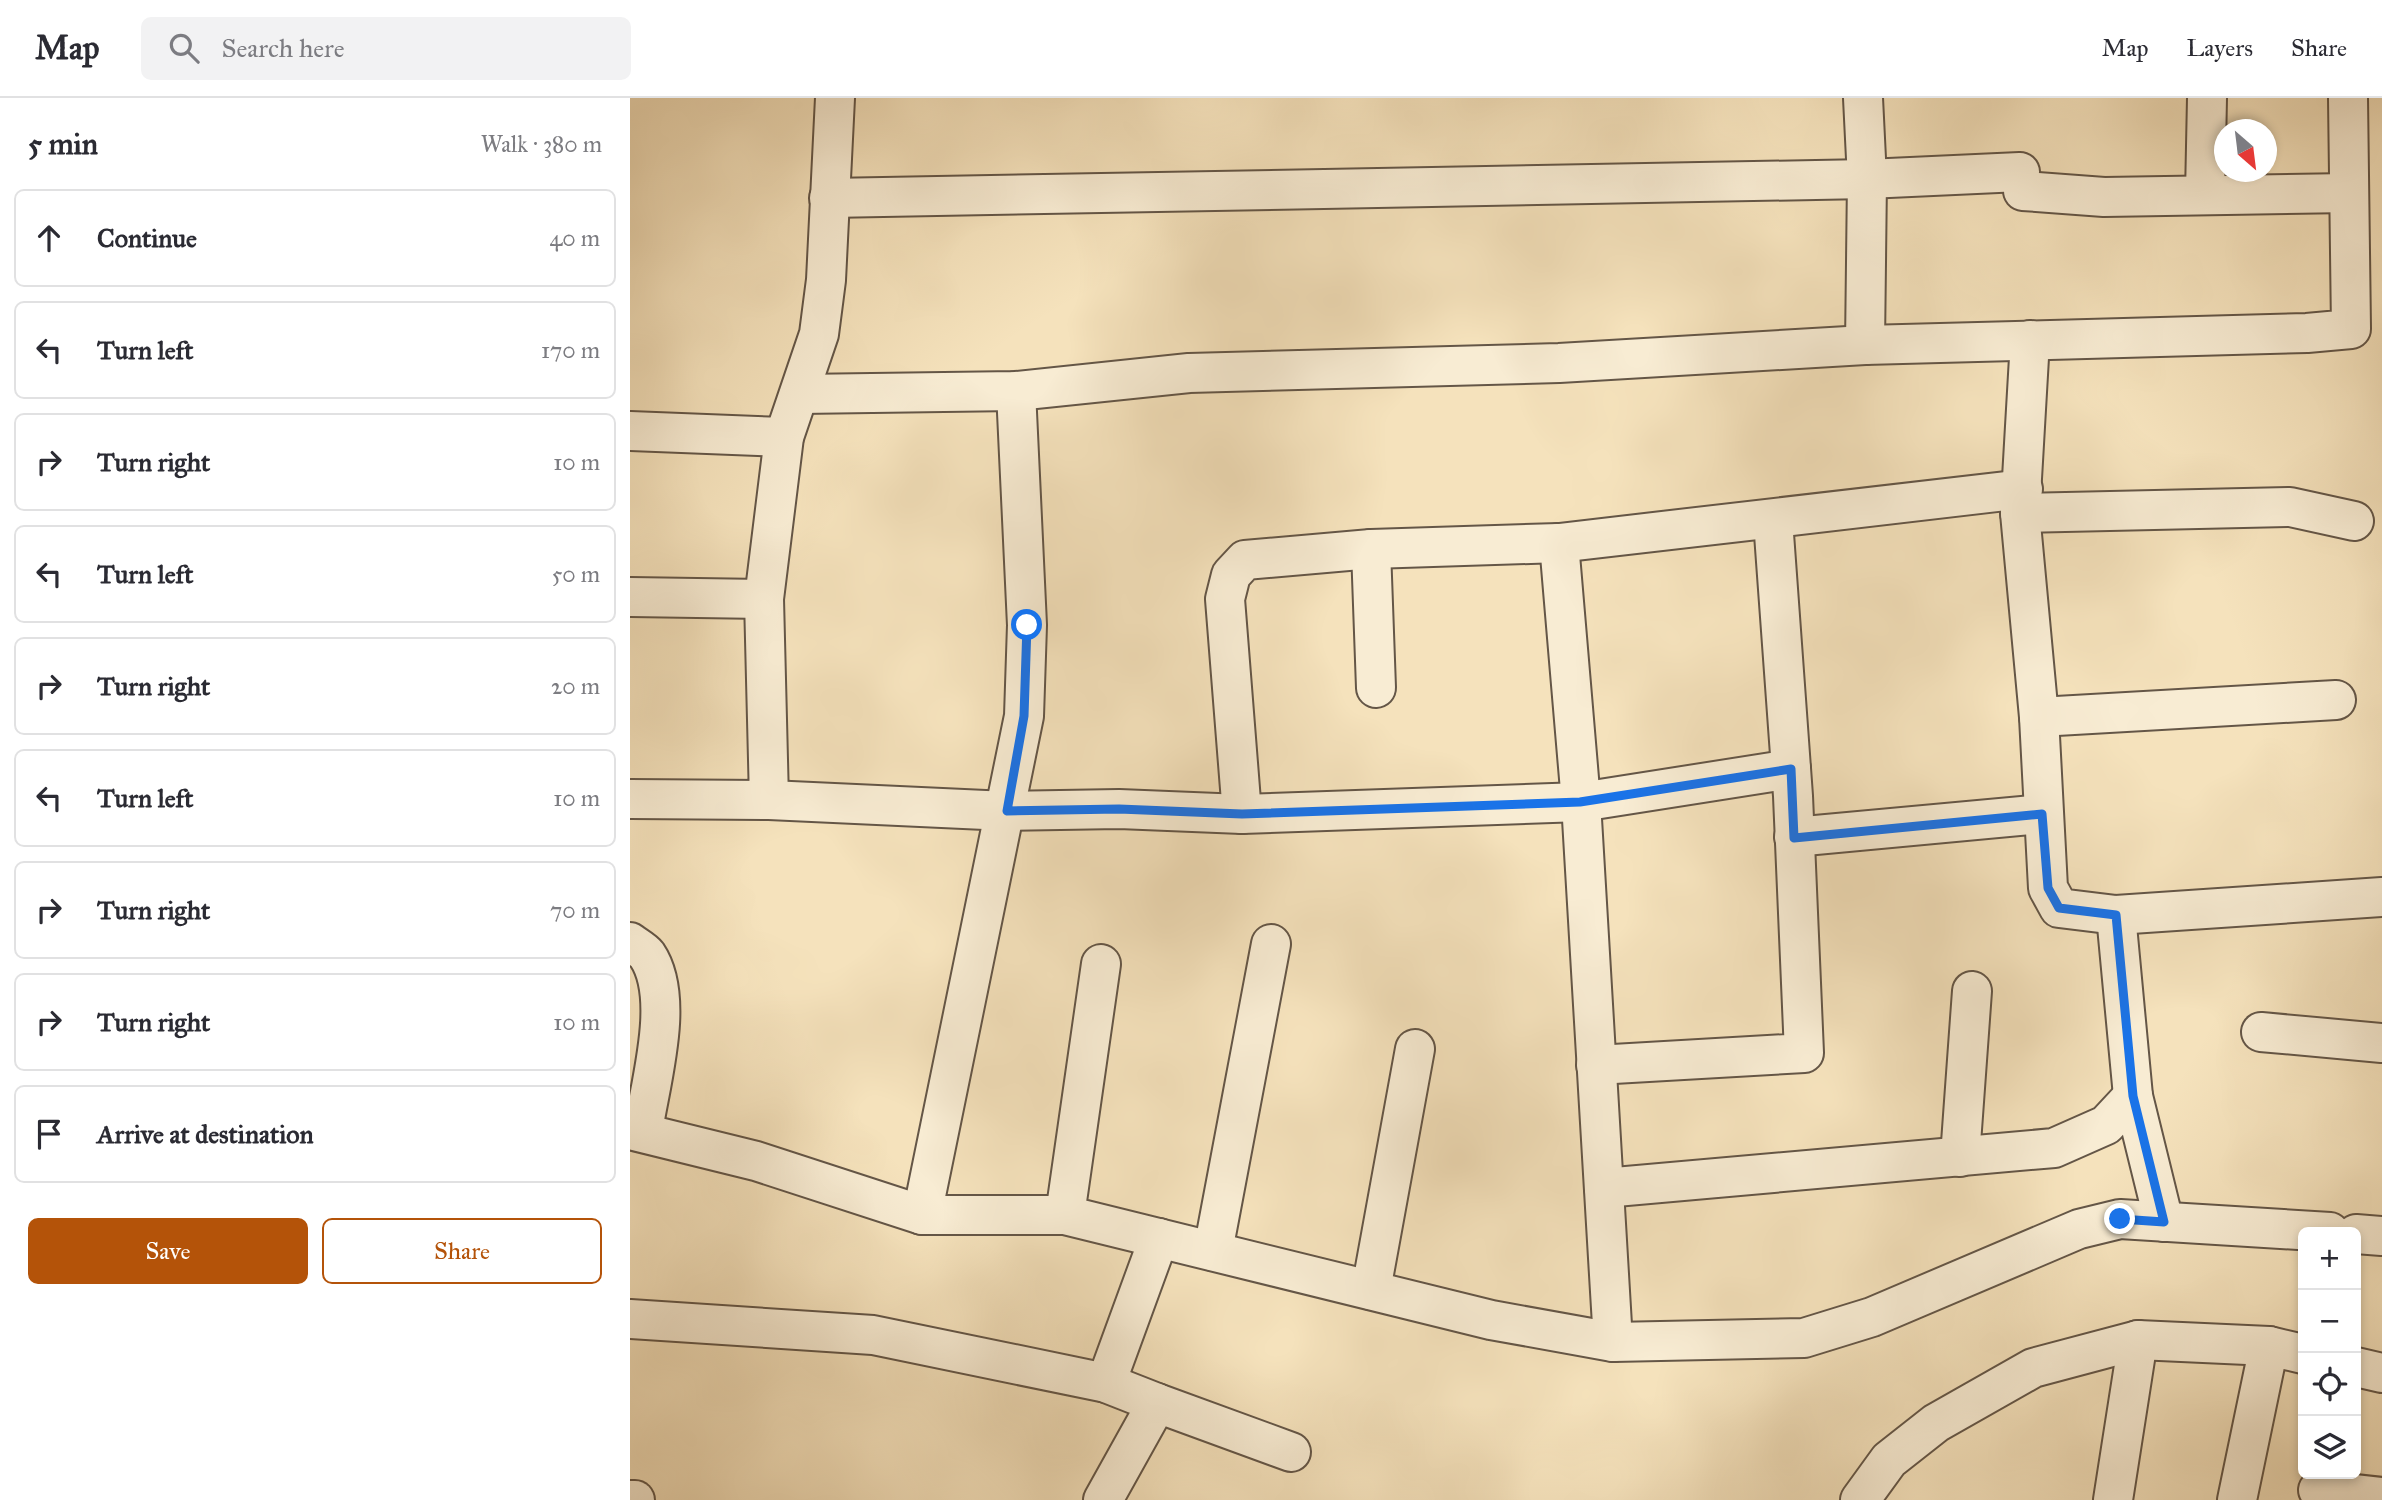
<!DOCTYPE html>
<html lang="en">
<head>
<meta charset="utf-8">
<style>
  body { margin:0; font-family:"IM FELL Great Primer",serif; background:#f2f2f3; color:#2b2b33 }
  .controls { position:absolute; right:21px; bottom:21px; display:grid; overflow:hidden; border-radius:10px; box-shadow:0 4px 10px #0003 }
  .controls button { width:63px; height:63px; display:grid; place-items:center; padding:0; border:0; border-bottom:2px solid #e1e1e2; background:#fff; color:#2b2b33; font:35px sans-serif }
  .compass { position:absolute; left:1584px; top:21px; width:63px; height:63px; border-radius:50%; background:#fff; box-shadow:0 4px 10px #0003; rotate:152deg }
  .stop { position:absolute; width:21px; height:21px; margin:-16px; border:5px solid #1a73e8; border-radius:50%; background:#fff }
  .stop.end { background:#1a73e8; border-color:#fff; box-shadow:0 2px 7px #0008 }
  .list { margin:0; padding:0; list-style:none }
  h2 { display:flex; justify-content:space-between; align-items:center; height:91px; margin:0; padding:0 28px; font-size:30px }
  h2 small { font-size:23px; font-weight:400; color:#7c7c81 }
  .list li { display:grid; grid-template-columns:46px 1fr auto; gap:21px; align-items:center; box-sizing:border-box; height:98px; margin:0 14px 14px; padding:0 14px; border:2px solid #e1e1e2; border-radius:10px }
  .list b { display:block; font-size:26px; white-space:nowrap }
  .list em { font-size:23px; font-style:normal; color:#7c7c81 }
  .actions { display:flex; gap:14px; padding:21px 28px }
  .actions a { flex:1; padding:16px 0; border:2px solid #b45309; border-radius:10px; text-align:center; font-size:24px; color:#b45309 }
  .actions .main { background:#b45309; color:#fff }
  .icon { flex:none; width:38px; height:38px; fill:none; stroke:currentColor; stroke-width:2; stroke-linecap:round; stroke-linejoin:round }
  .map { position:relative; flex:none; width:1752px; height:1402px; overflow:hidden }
  header { display:flex; align-items:center; gap:42px; box-sizing:border-box; height:98px; padding:0 35px; background:#fff; border-bottom:2px solid #e1e1e2 }
  header strong { font-size:33px }
  nav { display:flex; gap:38px; margin-inline-start:auto; font-size:24px }
  .search { width:490px; height:63px; background:#f2f2f3; display:flex; align-items:center; gap:18px; box-sizing:border-box; padding:0 24px; border-radius:10px; color:#7c7c81; font-size:26px }
  main { display:flex }
  aside { flex:1; background:#fff }
  .map>svg:first-child { display:block }
  .lines { fill:none; stroke-linecap:round; stroke-linejoin:round }
  .minor-casing { stroke:#645647; stroke-width:42 }
  .minor { stroke:#f8ecd3; stroke-width:38 }
  .route { stroke:#1a73e8; stroke-width:9 }
</style>
</head>
<body>
<header>
<strong>Map</strong>
<div class="search"><svg class="icon" aria-label="search" viewBox="0 0 24 24"><circle cx="10" cy="10" r="6"/><path d="M15 15l6 6"/></svg>Search here</div>
<nav><a>Map</a><a>Layers</a><a>Share</a></nav>
</header>
<main>
<aside>
<h2>5 min<small>Walk · 380 m</small></h2>
<ul class="list">
<li><svg class="icon" aria-label="ahead" viewBox="0 0 24 24"><path d="M12 20V5M6 11l6-6 6 6"/></svg><div><b>Continue</b></div><em>40 m</em></li>
<li><svg class="icon" aria-label="left" viewBox="0 0 24 24"><path d="M17 20v-9H6M10 6l-5 5 5 5"/></svg><div><b>Turn left</b></div><em>170 m</em></li>
<li><svg class="icon" aria-label="right" viewBox="0 0 24 24"><path d="M7 20v-9h11M14 6l5 5-5 5"/></svg><div><b>Turn right</b></div><em>10 m</em></li>
<li><svg class="icon" aria-label="left" viewBox="0 0 24 24"><path d="M17 20v-9H6M10 6l-5 5 5 5"/></svg><div><b>Turn left</b></div><em>50 m</em></li>
<li><svg class="icon" aria-label="right" viewBox="0 0 24 24"><path d="M7 20v-9h11M14 6l5 5-5 5"/></svg><div><b>Turn right</b></div><em>20 m</em></li>
<li><svg class="icon" aria-label="left" viewBox="0 0 24 24"><path d="M17 20v-9H6M10 6l-5 5 5 5"/></svg><div><b>Turn left</b></div><em>10 m</em></li>
<li><svg class="icon" aria-label="right" viewBox="0 0 24 24"><path d="M7 20v-9h11M14 6l5 5-5 5"/></svg><div><b>Turn right</b></div><em>70 m</em></li>
<li><svg class="icon" aria-label="right" viewBox="0 0 24 24"><path d="M7 20v-9h11M14 6l5 5-5 5"/></svg><div><b>Turn right</b></div><em>10 m</em></li>
<li><svg class="icon" aria-label="arrive" viewBox="0 0 24 24"><path d="M6 21V4h12l-3 4 3 4H6"/></svg><div><b>Arrive at destination</b></div></li>
</ul>
<div class="actions"><a class="main">Save</a><a>Share</a></div>
</aside>
<div class="map">
<svg width="1752" height="1402" viewBox="0 0 1752 1402">
  <rect width="100%" height="100%" fill="#f5e2bc"/>
  <filter id="stains"><feTurbulence type="fractalNoise" baseFrequency=".00286" numOctaves="4"/><feColorMatrix values="0 0 0 0 .2 0 0 0 0 .09 0 0 0 0 .02 0 0 0 .5 -.17"/></filter>
  <radialGradient id="worn" r=".72"><stop offset=".6" stop-color="#630" stop-opacity="0"/><stop offset="1" stop-color="#630" stop-opacity=".3"/></radialGradient>
  <g class="lines">
    <g class="minor-casing">
      <g id="minor">
        <polyline points="1233,0 1237,81 1235,247"/>
        <polyline points="1393,93 1474,99 1719,95"/>
        <polyline points="1575,97 1577,0"/>
        <polyline points="199,100 1237,81 1390,74"/>
        <polyline points="1400,242 1390,415 1409,619 1418,790 1429,810 1486,817 1752,799"/>
        <polyline points="170,296 386,293 559,275 929,265 1235,247 1677,235 1721,231 1718,0"/>
        <polyline points="0,333 154,339"/>
        <polyline points="1390,415 1660,409 1724,423"/>
        <polyline points="929,445 951,704 983,1244"/>
        <polyline points="741,451 746,590"/>
        <polyline points="0,499 134,501"/>
        <polyline points="1409,619 1706,602"/>
        <polyline points="0,701 139,702 134,501 154,339 189,236 196,182 205,0"/>
        <polyline points="139,702 377,713 489,711 612,716 951,704 1161,671"/>
        <polyline points="612,716 595,501 601,477 615,462 741,451 929,445 1393,391"/>
        <polyline points="1164,739 1412,716"/>
        <polyline points="1486,817 1503,998 1534,1124"/>
        <path d="M0,844C5,848 13,852 17,857C46,900 20,985 13,1033"/>
        <polyline points="471,866 435,1117 861,1222 983,1244 1174,1240 1242,1219 1449,1131 1490,1121 1700,1134"/>
        <polyline points="1631,934 1752,945"/>
        <polyline points="966,967 1174,955 1163,698 1143,422"/>
        <polyline points="0,1032 126,1063 292,1117 435,1117"/>
        <polyline points="1330,1059 1342,893"/>
        <polyline points="974,1090 1424,1050 1476,1027 1503,998"/>
        <polyline points="292,1117 394,618 397,527 386,293"/>
        <polyline points="1726,1136 1752,1138"/>
        <polyline points="583,1153 641,846"/>
        <polyline points="741,1192 785,951"/>
        <polyline points="0,1221 243,1237 476,1285 527,1305 473,1402"/>
        <polyline points="1726,1269 1752,1275"/>
        <polyline points="476,1285 529,1140"/>
        <polyline points="527,1305 661,1354"/>
        <polyline points="1688,1392 1752,1399"/>
        <polyline points="0,1402 5,1402"/>
        <polyline points="1230,1402 1259,1362 1306,1325 1403,1270 1508,1242 1639,1248"/>
        <polyline points="1483,1402 1508,1242"/>
        <polyline points="1607,1402 1639,1248 1673,1256"/>
      </g>
    </g>
    <use href="#minor" class="minor"/>
  </g>
  <g class="lines">
    <polyline class="route" points="397,527 394,618 377,713 489,711 612,716 950,704 1161,671 1164,740 1412,716 1418,790 1429,810 1486,817 1503,998 1534,1124 1490,1121"/>
  </g>
  <rect width="100%" height="100%" filter="url(#stains)"/>
  <rect width="100%" height="100%" fill="url(#worn)"/>
</svg>
<div class="controls">
<button>+</button>
<button>−</button>
<button><svg class="icon" aria-label="locate" viewBox="0 0 24 24"><circle cx="12" cy="12" r="6"/><path d="M12 2v4M12 18v4M2 12h4M18 12h4"/></svg></button>
<button><svg class="icon" aria-label="layers" viewBox="0 0 24 24"><path d="M12 4l9 5-9 5-9-5zM3 14l9 5 9-5"/></svg></button>
</div>
<svg class="compass" viewBox="-18 -18 36 36"><path d="M0-13l5 13h-10z" fill="#e53935"/><path d="M0 13l5-13h-10z" fill="#7c7c81"/></svg>
<div class="stop" style="left:397px;top:527px"></div>
<div class="stop end" style="left:1490px;top:1121px"></div>
</div>
</main>
</body>
</html>
